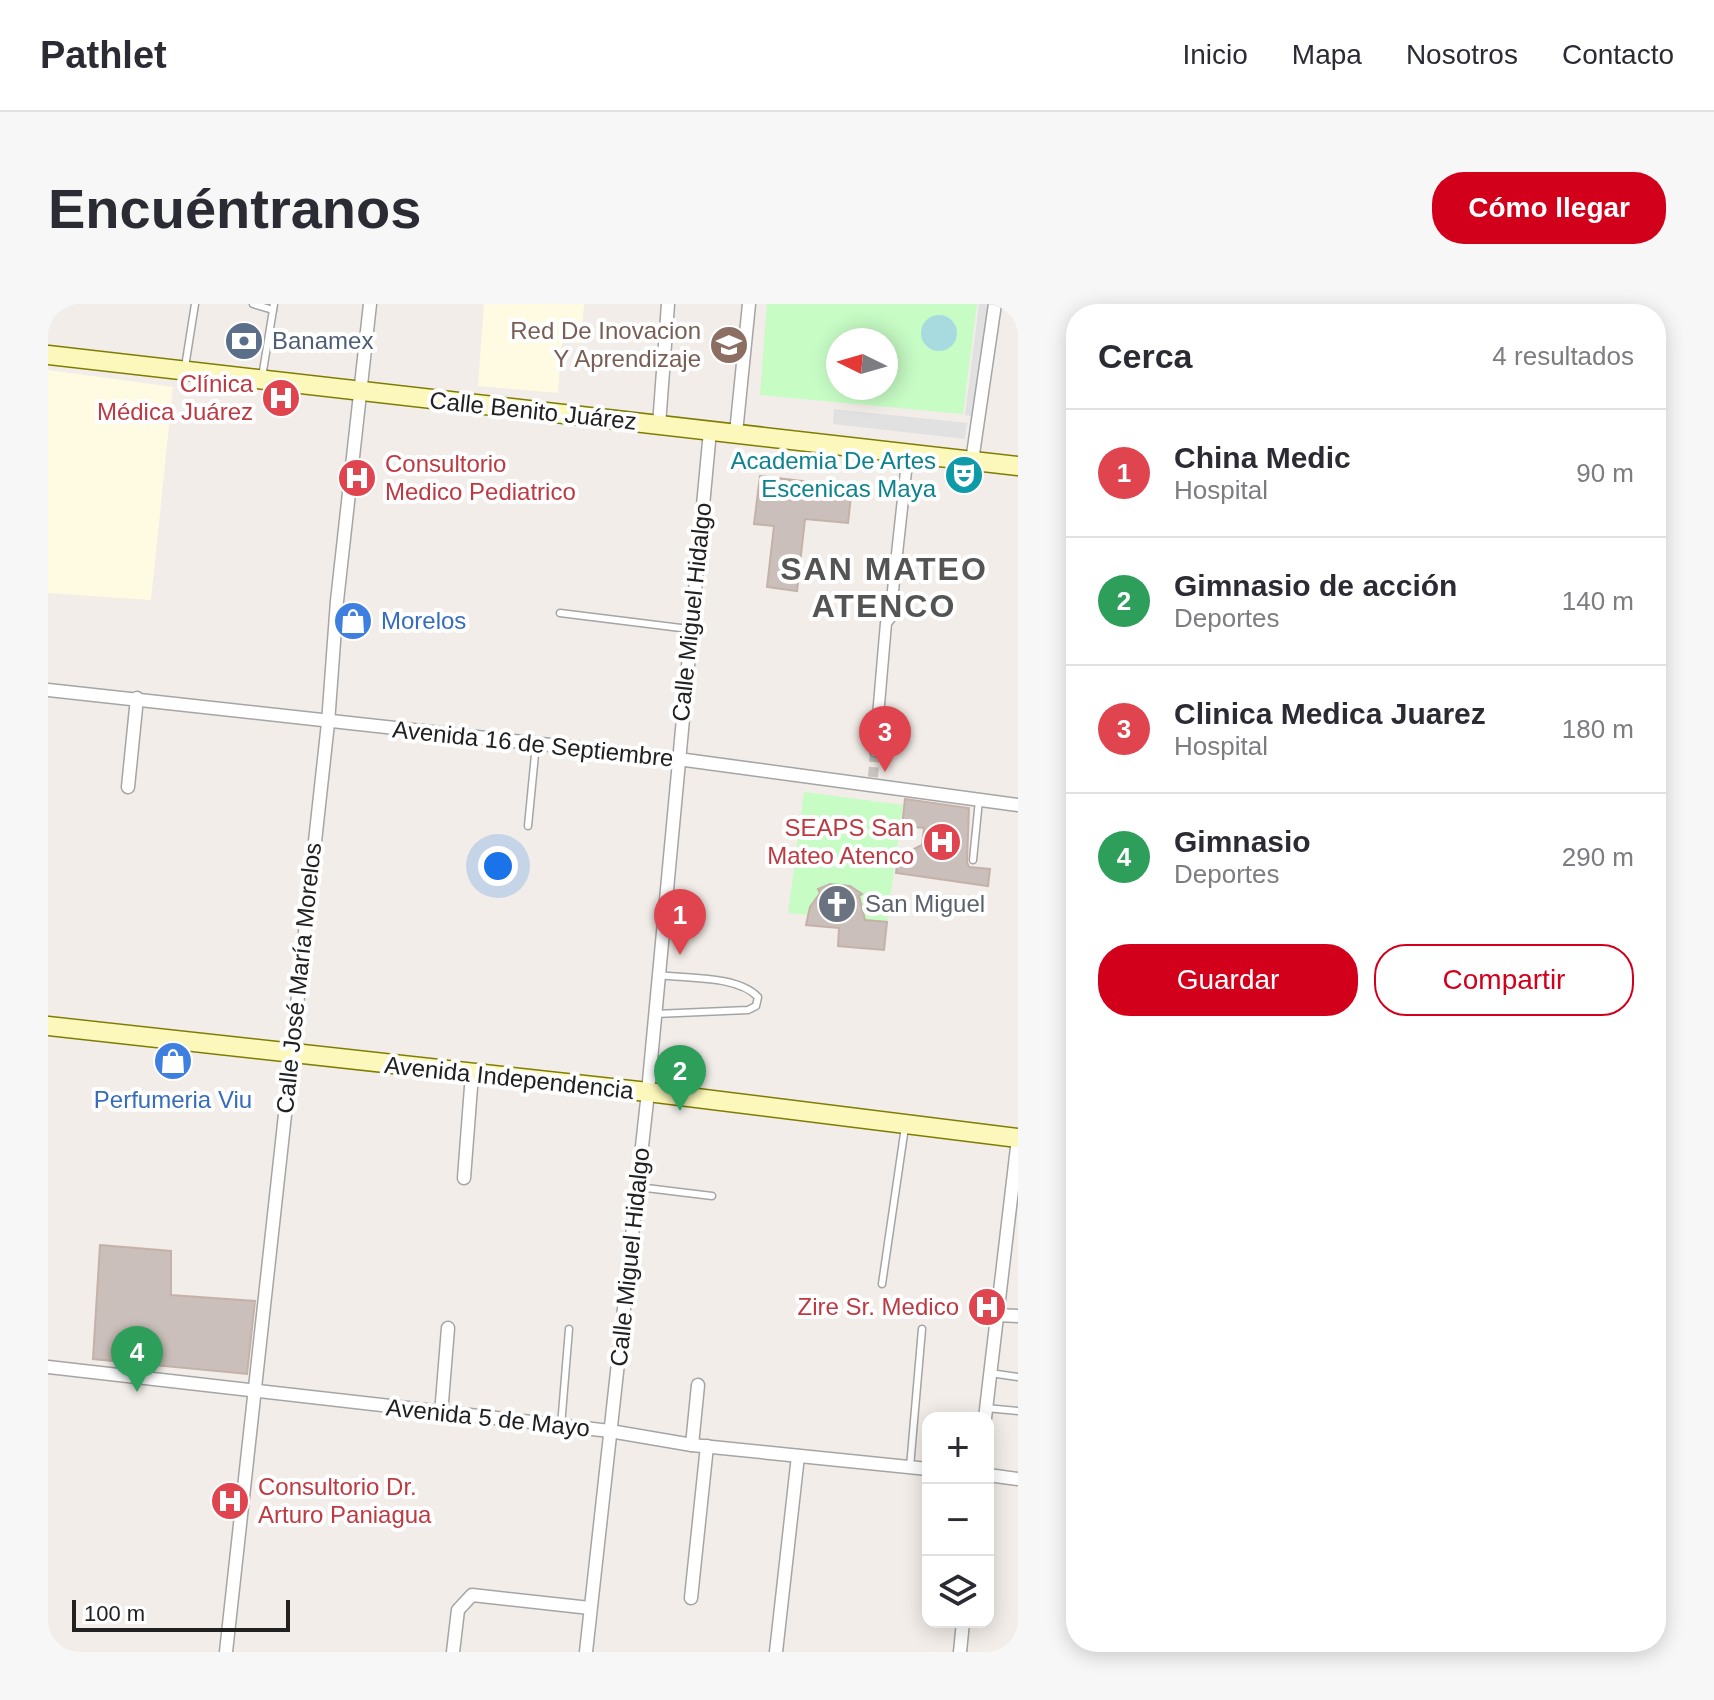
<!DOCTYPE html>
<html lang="es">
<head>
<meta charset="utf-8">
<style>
  body { margin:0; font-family:Arial,sans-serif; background:#f7f7f7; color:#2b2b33 }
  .controls { position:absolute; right:24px; bottom:24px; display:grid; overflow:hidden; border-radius:16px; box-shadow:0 4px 20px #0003 }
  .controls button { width:72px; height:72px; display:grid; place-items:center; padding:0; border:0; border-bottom:2px solid #e1e1e2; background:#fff; color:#2b2b33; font:40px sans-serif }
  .compass { position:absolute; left:778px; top:24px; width:72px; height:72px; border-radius:50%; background:#fff; box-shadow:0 4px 20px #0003; rotate:275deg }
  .scale { position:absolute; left:24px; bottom:20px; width:218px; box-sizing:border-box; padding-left:8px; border:4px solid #212121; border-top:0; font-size:22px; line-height:28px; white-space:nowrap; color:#212121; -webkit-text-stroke:6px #fff; paint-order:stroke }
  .you { position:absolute; left:450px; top:562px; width:28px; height:28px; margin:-20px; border:6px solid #fff; border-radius:50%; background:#1a73e8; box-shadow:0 0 0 12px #1a73e833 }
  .badge { display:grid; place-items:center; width:52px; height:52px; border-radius:50%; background:#d2001b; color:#fff; font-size:26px; font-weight:700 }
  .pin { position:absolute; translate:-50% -66px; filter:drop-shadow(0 2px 4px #0008) }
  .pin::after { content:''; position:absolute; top:42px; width:28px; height:24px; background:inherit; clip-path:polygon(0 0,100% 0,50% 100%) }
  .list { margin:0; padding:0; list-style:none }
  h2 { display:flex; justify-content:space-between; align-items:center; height:104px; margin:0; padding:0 32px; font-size:34px }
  h2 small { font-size:26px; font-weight:400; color:#7c7c81 }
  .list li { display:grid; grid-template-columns:52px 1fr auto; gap:24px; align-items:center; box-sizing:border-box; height:128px; padding:0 32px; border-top:2px solid #e1e1e2 }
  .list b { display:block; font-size:30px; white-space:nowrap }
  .list p { margin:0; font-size:26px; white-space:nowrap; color:#7c7c81 }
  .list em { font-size:26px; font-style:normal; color:#7c7c81 }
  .actions { display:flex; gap:16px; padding:24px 32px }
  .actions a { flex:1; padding:18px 0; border:2px solid #d2001b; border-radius:32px; text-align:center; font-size:28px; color:#d2001b }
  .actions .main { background:#d2001b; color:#fff }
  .icon { flex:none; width:44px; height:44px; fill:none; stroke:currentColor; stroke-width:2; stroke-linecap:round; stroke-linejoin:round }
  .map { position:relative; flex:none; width:970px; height:1348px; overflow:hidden; border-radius:32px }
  header { display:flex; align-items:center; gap:48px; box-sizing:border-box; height:112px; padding:0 40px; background:#fff; border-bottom:2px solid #e1e1e2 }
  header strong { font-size:38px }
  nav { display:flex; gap:44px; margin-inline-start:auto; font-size:28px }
  .intro { display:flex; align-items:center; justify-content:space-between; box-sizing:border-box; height:192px; padding:0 48px }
  h1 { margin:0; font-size:56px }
  .button { padding:20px 36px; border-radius:32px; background:#d2001b; color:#fff; font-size:28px; font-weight:700 }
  main { display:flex; gap:48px; padding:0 48px }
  aside { flex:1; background:#fff; border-radius:32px; box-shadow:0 4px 20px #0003 }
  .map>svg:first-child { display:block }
  .education { fill:#fffbe3 }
  .park { fill:#c7fcc5; fill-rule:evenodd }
  .parking { fill:#e1e1e1 }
  .water { fill:#a7dbe0 }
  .building { fill:#cabfba; stroke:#c4b2a9; stroke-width:2 }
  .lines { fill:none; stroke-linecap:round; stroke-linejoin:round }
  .pedestrian-tunnel { stroke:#c8c4c0; stroke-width:10; stroke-dasharray:10 5; stroke-linecap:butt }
  .service-casing { stroke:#a5a5a5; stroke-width:9 }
  .pedestrian-casing { stroke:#a5a5a5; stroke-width:13 }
  .minor-casing { stroke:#a5a5a5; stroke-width:15 }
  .secondary-casing { stroke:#7f7d01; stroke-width:21 }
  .service { stroke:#fff; stroke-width:6 }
  .pedestrian { stroke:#fff; stroke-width:10 }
  .minor { stroke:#fff; stroke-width:12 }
  .secondary { stroke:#fcf7bb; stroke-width:18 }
  .labels { text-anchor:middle; stroke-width:8; stroke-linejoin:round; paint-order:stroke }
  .education-label { font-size:24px; fill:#785e54; stroke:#fff; text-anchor:end }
  .service-label { font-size:24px; fill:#4e5e75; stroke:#fff; text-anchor:start }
  .health-label { font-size:24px; fill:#be3a42; stroke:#fff; text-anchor:end }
  .street-label { font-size:24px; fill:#212121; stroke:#fff }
  .culture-label { font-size:24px; fill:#0d838f; stroke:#fff; text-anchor:end }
  .shop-label { font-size:24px; fill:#366cbe; stroke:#fff; text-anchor:start }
  .worship-label { font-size:24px; fill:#5b616d; stroke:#fff; text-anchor:start }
  .district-label { font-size:32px; font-weight:bold; letter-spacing:2px; fill:#545454; stroke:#fff }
</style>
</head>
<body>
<header>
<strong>Pathlet</strong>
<nav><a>Inicio</a><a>Mapa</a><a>Nosotros</a><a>Contacto</a></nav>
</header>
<div class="intro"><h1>Encuéntranos</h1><a class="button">Cómo llegar</a></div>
<main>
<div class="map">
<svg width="970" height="1348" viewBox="0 0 970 1348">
  <rect width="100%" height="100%" fill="#f2ede8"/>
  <g class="education">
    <polygon points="436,0 536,0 533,39 514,38 510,89 430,82"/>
    <polygon points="0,66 125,83 103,296 0,289"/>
  </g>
  <g class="park">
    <path d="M719,0H929L915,110L712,91ZM790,36H838V84H790Z"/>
    <path d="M756,488L855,501L839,618L817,616L810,594L814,590C799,580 787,578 770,585L772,589L760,611L740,609Z"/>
  </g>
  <g class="parking">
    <polygon points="931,0 941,0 927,113 917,111"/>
    <polygon points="786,105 919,119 917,135 785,120"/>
  </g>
  <circle class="water" cx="891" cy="29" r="18"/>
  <g class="building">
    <polygon points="712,172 804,183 800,219 757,215 749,287 719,283 726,222 706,220"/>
    <polygon points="857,495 921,504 919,558 921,563 942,565 940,582 848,569 850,553 874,541 876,524 854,522"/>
    <polygon points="782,580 802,582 814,590 811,592 817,616 839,618 836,646 790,642 791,624 758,621 762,603 772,589 770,585"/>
    <polygon points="52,941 123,947 123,991 207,997 199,1070 45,1055"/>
  </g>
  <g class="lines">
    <polyline class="pedestrian-tunnel" points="825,473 827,447"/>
    <g class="service-casing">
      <g id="service">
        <polyline points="205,0 225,6"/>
        <polyline points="137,63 147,0"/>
        <polyline points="214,73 226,0"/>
        <polyline points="512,309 641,325"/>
        <polyline points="480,522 488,440"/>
        <polyline points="925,556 931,496"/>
        <path d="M607,710L700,706L708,702L710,693C689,671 639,675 611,671"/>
        <polyline points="590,883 664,892"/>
        <polyline points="834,980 857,823"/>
        <polyline points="942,1069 970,1073"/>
        <polyline points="938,1104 970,1107"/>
        <polyline points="513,1122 521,1025"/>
        <polyline points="862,1163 874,1025"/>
      </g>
    </g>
    <g class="pedestrian-casing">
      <polyline id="pedestrian" points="827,447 838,319 842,314 860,149"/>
    </g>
    <g class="minor-casing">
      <g id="minor">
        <polyline points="611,121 620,0"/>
        <polyline points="688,129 701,0"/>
        <polyline points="924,157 947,0"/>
        <polyline points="0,386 630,455 970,501"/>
        <polyline points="80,483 89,394"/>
        <polyline points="416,874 424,770"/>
        <polyline points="949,1011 970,1012"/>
        <polyline points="0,1063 562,1127 644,1141 880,1165"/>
        <polyline points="393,1110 400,1024"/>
        <polyline points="937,1114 970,835"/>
        <polyline points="644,1141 650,1081"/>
        <polyline points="940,1171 970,1175"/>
        <polyline points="643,1294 659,1142"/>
        <polyline points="178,1348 280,419 289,297 322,0"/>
        <polyline points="405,1348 410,1306 424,1291 542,1304"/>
        <polyline points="538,1348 600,788 662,127"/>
        <polyline points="728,1348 750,1152"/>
        <polyline points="912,1348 915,1318"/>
      </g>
    </g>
    <g class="secondary-casing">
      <g id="secondary">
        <polyline points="0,51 970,162"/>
        <polyline points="0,722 600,788 970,834"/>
      </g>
    </g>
    <use href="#service" class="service"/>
    <use href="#pedestrian" class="pedestrian"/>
    <use href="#minor" class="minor"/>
    <use href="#secondary" class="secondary"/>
  </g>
  <defs>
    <g id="bank-disc" transform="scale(2)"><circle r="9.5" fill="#5c6f8a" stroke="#fff"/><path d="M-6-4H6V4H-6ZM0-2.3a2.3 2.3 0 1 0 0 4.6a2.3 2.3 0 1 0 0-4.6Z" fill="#fff"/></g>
    <g id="university-disc" transform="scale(2)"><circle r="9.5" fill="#8d6e63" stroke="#fff"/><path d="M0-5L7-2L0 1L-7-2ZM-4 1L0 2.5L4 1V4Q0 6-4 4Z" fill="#fff"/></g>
    <g id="hospital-disc" transform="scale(2)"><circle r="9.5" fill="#e0444e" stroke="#fff"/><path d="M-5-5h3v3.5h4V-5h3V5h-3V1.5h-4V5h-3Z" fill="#fff"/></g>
    <g id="theatre-disc" transform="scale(2)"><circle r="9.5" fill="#0f9aa8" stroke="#fff"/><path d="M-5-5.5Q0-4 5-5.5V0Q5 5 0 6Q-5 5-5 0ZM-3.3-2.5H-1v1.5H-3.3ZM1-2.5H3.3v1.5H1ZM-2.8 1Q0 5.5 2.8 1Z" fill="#fff"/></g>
    <g id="shop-disc" transform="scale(2)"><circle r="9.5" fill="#3f7fe0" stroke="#fff"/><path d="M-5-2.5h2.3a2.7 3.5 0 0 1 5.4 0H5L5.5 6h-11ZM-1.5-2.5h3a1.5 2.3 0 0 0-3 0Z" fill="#fff"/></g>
    <g id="church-disc" transform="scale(2)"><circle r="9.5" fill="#6b7280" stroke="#fff"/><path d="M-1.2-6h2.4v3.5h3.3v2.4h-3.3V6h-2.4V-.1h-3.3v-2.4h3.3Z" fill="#fff"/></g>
  </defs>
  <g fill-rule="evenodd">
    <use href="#bank-disc" x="196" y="37"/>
    <use href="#university-disc" x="681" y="41"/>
    <use href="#hospital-disc" x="233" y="94"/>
    <use href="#theatre-disc" x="916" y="171"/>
    <use href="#hospital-disc" x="309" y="174"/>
    <use href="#shop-disc" x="305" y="317"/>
    <use href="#hospital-disc" x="894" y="538"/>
    <use href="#church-disc" x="789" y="600"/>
    <use href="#shop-disc" x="125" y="757"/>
    <use href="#hospital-disc" x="939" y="1003"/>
    <use href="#hospital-disc" x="182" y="1197"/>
  </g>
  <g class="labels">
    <g class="education-label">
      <text x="653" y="35">Red De Inovacion<tspan x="653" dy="28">Y Aprendizaje</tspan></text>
    </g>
    <g class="service-label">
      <text x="224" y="45">Banamex</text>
    </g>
    <g class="health-label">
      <text x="205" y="88">Clínica<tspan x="205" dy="28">Médica Juárez</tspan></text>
      <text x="337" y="168" text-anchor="start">Consultorio<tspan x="337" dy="28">Medico Pediatrico</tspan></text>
      <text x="866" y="532">SEAPS San<tspan x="866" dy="28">Mateo Atenco</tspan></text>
      <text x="911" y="1011">Zire Sr. Medico</text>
      <text x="210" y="1191" text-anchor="start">Consultorio Dr.<tspan x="210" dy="28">Arturo Paniagua</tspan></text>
    </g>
    <g class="street-label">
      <text transform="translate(485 107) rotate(6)" y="8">Calle Benito Juárez</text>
      <text transform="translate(644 308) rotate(-84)" y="8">Calle Miguel Hidalgo</text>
      <text transform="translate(485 440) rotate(6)" y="8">Avenida 16 de Septiembre</text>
      <text transform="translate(251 674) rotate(-84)" y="8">Calle José María Morelos</text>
      <text transform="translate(461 774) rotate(6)" y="8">Avenida Independencia</text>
      <text transform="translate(582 953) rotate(-84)" y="8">Calle Miguel Hidalgo</text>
      <text transform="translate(440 1114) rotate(6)" y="8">Avenida 5 de Mayo</text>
    </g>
    <g class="culture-label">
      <text x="888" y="165">Academia De Artes<tspan x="888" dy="28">Escenicas Maya</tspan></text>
    </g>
    <g class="shop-label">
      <text x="333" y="325">Morelos</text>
      <text x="125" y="804" text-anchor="middle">Perfumeria Viu</text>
    </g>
    <g class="worship-label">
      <text x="817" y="608">San Miguel</text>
    </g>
    <g class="district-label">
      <text x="836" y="276">SAN MATEO<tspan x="836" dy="37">ATENCO</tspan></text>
    </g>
  </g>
</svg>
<div class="controls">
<button>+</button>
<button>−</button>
<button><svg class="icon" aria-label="layers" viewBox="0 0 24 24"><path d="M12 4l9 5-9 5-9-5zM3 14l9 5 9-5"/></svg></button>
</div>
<svg class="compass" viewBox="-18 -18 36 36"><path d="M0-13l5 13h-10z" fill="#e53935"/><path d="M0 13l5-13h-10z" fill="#7c7c81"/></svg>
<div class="scale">100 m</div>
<div class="you"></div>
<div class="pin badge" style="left:632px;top:651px;background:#e0444e">1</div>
<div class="pin badge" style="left:632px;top:807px;background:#2e9e5b">2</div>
<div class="pin badge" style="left:837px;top:468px;background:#e0444e">3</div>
<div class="pin badge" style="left:89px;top:1088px;background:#2e9e5b">4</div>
</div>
<aside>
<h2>Cerca<small>4 resultados</small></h2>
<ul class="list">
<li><span class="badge" style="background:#e0444e">1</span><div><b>China Medic</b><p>Hospital</p></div><em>90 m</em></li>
<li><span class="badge" style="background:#2e9e5b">2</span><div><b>Gimnasio de acción</b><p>Deportes</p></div><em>140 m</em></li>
<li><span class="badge" style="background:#e0444e">3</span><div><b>Clinica Medica Juarez</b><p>Hospital</p></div><em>180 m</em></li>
<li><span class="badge" style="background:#2e9e5b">4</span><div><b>Gimnasio</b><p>Deportes</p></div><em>290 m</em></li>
</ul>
<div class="actions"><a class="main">Guardar</a><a>Compartir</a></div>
</aside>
</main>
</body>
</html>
